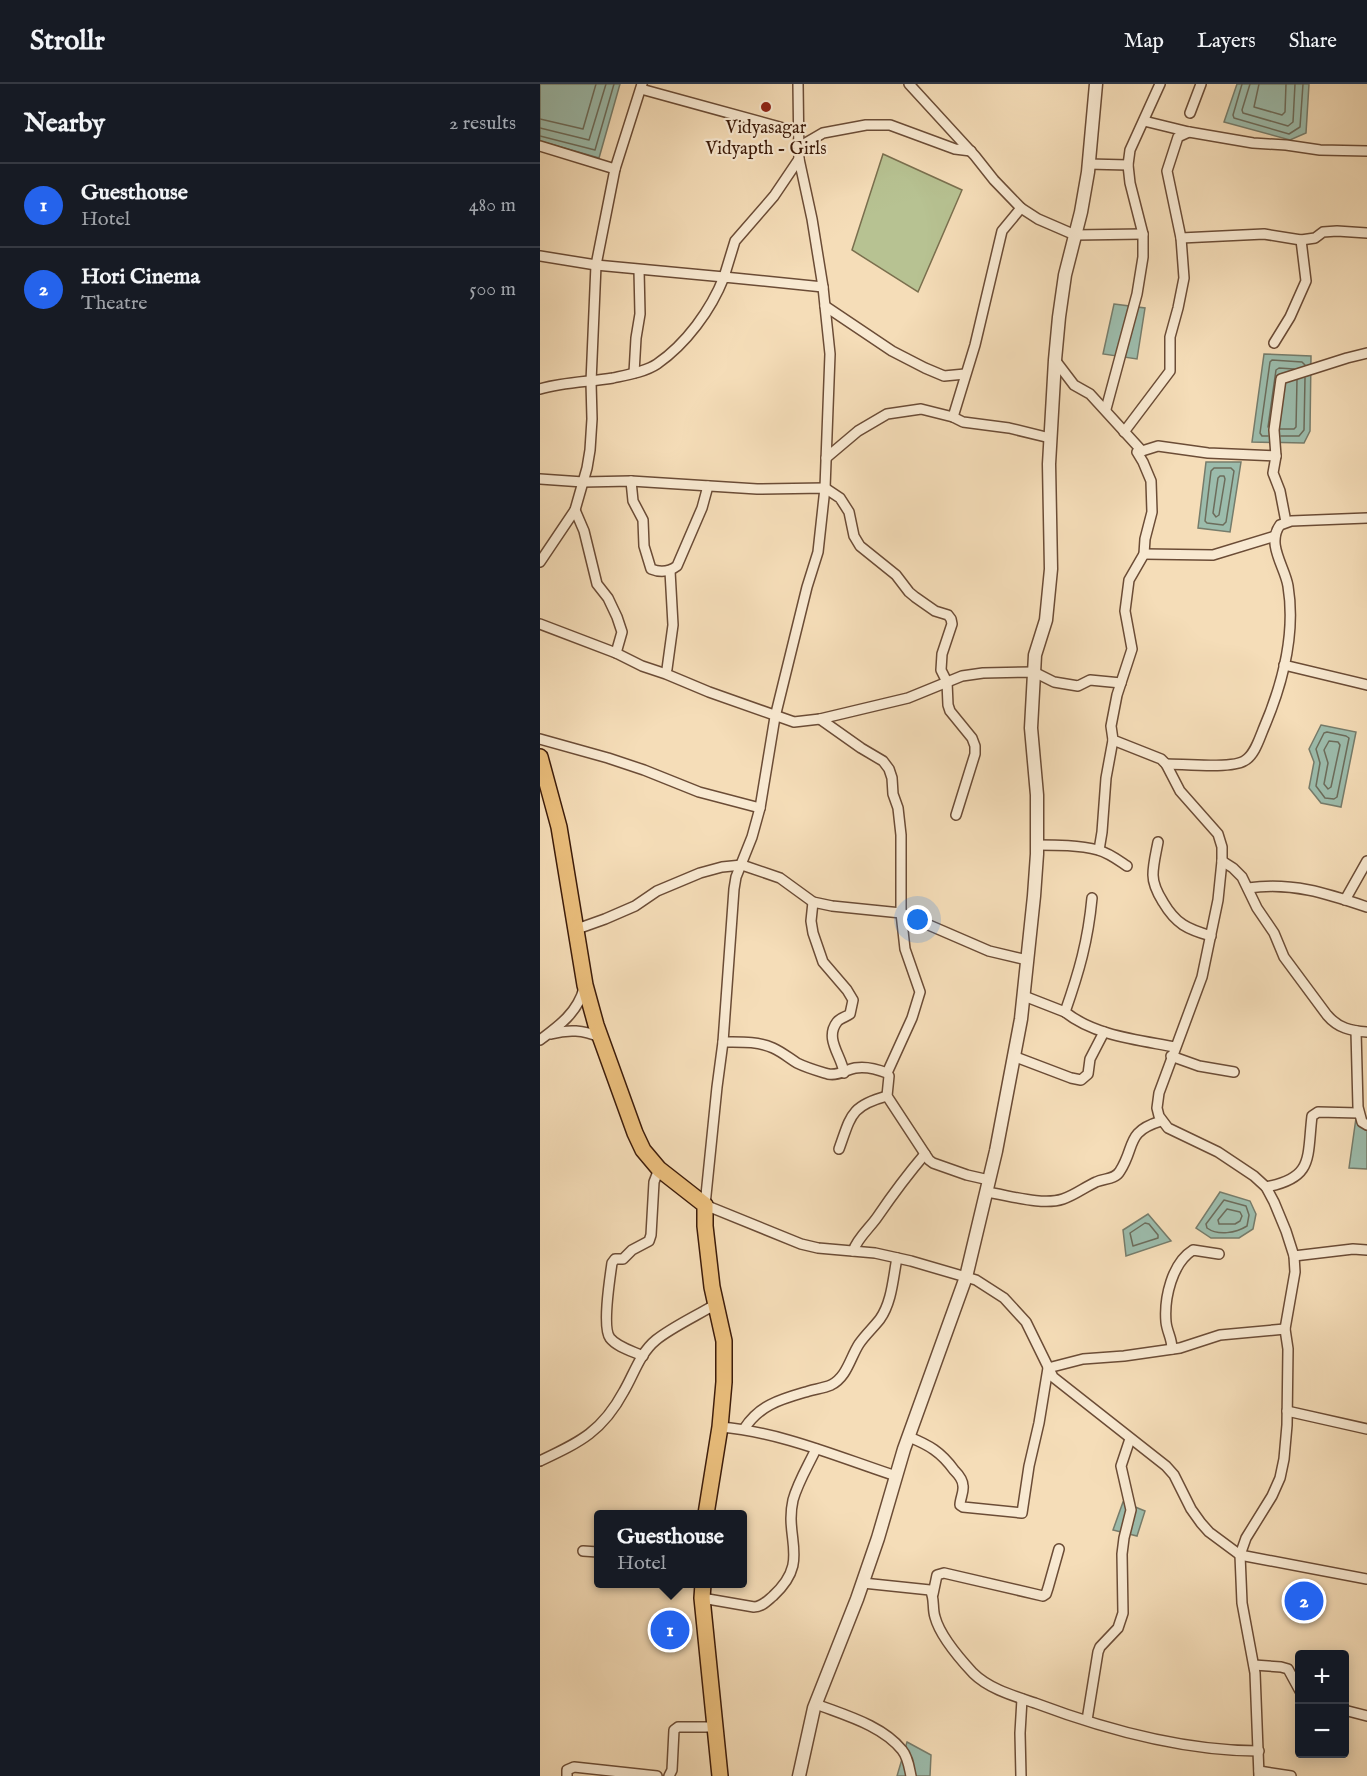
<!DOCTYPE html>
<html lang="en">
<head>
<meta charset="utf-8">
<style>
  body { margin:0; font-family:"IM FELL English",serif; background:#242831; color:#f1f3f6 }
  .controls { position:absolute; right:18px; bottom:18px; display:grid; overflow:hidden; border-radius:6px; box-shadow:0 3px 15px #0003 }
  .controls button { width:54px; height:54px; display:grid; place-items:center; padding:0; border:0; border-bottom:2px solid #363941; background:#171b24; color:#f1f3f6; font:30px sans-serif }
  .you { position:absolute; left:378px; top:836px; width:21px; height:21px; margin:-15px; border:4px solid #fff; border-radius:50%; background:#1a73e8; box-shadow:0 0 0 9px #1a73e833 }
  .badge { display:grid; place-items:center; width:39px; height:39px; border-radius:50%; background:#2563eb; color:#fff; font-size:20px; font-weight:700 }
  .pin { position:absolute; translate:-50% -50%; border:3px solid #fff; box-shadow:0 2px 6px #0006 }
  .popup { position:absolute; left:54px; top:1426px; width:153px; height:78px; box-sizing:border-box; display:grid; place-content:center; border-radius:6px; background:#171b24; filter:drop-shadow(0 2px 4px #0005); font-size:20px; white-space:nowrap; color:#9ea1a6 }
  .popup b { font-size:22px; color:#f1f3f6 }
  .popup::after { content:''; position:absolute; left:50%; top:100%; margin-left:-12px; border:12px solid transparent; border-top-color:#171b24 }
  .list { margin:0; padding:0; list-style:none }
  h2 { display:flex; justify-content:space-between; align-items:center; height:78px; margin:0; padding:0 24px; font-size:26px }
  h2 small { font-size:20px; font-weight:400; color:#9ea1a6 }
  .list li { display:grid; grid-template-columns:39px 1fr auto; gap:18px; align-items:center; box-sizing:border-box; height:84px; padding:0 24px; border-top:2px solid #363941 }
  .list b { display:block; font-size:22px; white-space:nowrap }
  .list p { margin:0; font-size:20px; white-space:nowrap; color:#9ea1a6 }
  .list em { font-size:20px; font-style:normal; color:#9ea1a6 }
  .map { position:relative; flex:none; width:827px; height:1692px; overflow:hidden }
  header { display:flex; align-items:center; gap:36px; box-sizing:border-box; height:84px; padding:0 30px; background:#171b24; border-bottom:2px solid #363941 }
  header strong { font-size:28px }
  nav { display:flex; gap:33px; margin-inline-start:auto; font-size:21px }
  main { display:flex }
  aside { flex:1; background:#171b24 }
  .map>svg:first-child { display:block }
  .green { fill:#b7c292; stroke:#7a6f4e; stroke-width:1.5 }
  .water { fill:#9cbcac; stroke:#767c6b; stroke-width:1.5 }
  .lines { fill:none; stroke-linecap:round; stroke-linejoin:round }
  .shore { stroke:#6c6c5b; stroke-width:1.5 }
  .minor-casing { stroke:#6b4c36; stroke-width:12 }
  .tertiary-casing { stroke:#6b4c36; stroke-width:15 }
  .primary-casing { stroke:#3d1c0a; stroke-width:18 }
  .minor { stroke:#f8e9d1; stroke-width:9 }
  .tertiary { stroke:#f8e9d1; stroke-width:12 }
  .primary { stroke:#eabe7c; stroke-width:15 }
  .poi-dot { fill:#8f2418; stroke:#f8e9d1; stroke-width:2 }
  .labels { text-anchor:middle; stroke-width:4.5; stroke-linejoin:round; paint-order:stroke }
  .poi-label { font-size:18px; fill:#3d1c0a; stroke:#f8e9d1 }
</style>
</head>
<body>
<header>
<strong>Strollr</strong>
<nav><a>Map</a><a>Layers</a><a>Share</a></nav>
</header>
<main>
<aside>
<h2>Nearby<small>2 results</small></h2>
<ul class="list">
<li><span class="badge">1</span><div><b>Guesthouse</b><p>Hotel</p></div><em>480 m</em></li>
<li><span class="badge">2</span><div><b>Hori Cinema</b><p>Theatre</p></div><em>500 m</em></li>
</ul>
</aside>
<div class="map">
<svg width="827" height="1692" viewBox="0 0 827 1692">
  <rect width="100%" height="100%" fill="#f5ddb8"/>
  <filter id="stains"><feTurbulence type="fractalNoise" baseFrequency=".00333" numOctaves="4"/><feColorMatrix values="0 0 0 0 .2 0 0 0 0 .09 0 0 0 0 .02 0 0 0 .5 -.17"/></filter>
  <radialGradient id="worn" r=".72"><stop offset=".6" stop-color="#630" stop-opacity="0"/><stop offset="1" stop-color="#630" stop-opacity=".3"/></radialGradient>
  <polygon class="green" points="343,70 422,106 378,208 312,166"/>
  <g class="water">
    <polygon points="0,0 80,0 59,74 0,57"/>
    <polygon points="697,0 769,0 766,49 750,56 684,38"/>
    <polygon points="574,220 605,224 597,275 563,270"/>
    <polygon points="724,270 771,272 770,347 764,359 712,358"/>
    <polygon points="666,378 701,378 690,448 658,444"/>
    <polygon points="781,641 816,648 801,723 781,719 769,704 774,678 769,665"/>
    <polygon points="816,1034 827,1035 827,1085 809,1084"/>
    <polygon points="680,1108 710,1117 716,1130 713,1145 699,1154 671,1154 656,1144"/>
    <polygon points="608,1130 631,1157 586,1172 583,1146"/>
    <polygon points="583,1418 605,1427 597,1452 573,1446"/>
    <polygon points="367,1658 391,1671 390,1692 357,1692"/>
  </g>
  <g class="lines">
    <g class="shore">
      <polyline points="702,0 693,31 694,34 749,50 760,43 763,0"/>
      <polyline points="710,0 702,26 703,29 748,42 753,38 755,0"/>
      <polyline points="719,0 714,23 742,31 745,28 746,0"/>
      <polyline points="0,35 43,45 56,0"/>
      <polyline points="0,44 49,56 66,0"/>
      <polyline points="0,52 55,66 74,0"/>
      <polyline points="728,343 736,286 739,284 754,285"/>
      <polyline points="740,345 754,345 756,343 757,296"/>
      <polyline points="728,352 722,352 720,349 730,278 732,276 762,278 765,281"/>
      <polyline points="741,352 759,352 764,346 765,294"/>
      <polygon points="674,384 691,384 694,387 686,438 683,441 667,439 665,437 671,387"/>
      <polygon points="680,392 684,392 685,395 679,431 676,433 673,429 678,394"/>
      <polygon points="787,648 806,652 809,654 797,713 794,715 785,714 776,702 780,679 776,665 784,649"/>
      <polygon points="789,657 798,658 800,661 791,703 788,705 784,700 788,679 784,666"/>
      <path d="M684,1116L706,1122L709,1131L707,1142C696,1149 678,1152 667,1144L666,1140Z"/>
      <polygon points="687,1125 700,1128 702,1132 700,1137 695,1140 679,1140 678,1136"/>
      <polygon points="605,1139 609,1140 618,1151 618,1154 593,1162 590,1149"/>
    </g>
    <g class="minor-casing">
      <g id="minor">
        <polyline points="258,0 259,75 272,135 283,203 290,270 285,404 278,468 267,503 235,633 220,724 212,753 196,793 194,805 183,958 177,1003 165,1121 261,1160 278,1164 335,1169 371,1177 436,1196 464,1214 486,1238 513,1293 626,1382 634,1391 651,1425 661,1439 669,1448 700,1471 827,1495"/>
        <polyline points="369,0 435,72 454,96 481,124 498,135 535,151 603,150"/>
        <polyline points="101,5 258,48"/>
        <polyline points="650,29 661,0"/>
        <polyline points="604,37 649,48"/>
        <polyline points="0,62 75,85"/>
        <polyline points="259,63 283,49 326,41 350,41 415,65 431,67"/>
        <polyline points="548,80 588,81"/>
        <polyline points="641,154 724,150 761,156 775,154 783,148 797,147 827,149"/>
        <polyline points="0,172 56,181 184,193 195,157 234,112 259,75"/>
        <polyline points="285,222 352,267 385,284 404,292 425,290"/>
        <polyline points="734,259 750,233 766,197 761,156"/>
        <polyline points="515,276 534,301 550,310 602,367 597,368 603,378 611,397 612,428 605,455 604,470 589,496 585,527 592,565 577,611 571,642 573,656 621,675 626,680 640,707 678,750 682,763 682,777 678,816 662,893 619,1009 617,1024 619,1032 628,1044 678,1068 714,1092 726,1103 734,1118 746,1147 754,1172 755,1188 745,1245 748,1265 747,1341 744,1375 740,1394 732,1412 706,1454 700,1471 702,1519 715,1589 719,1692"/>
        <polyline points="94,289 96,254 100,230 99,186"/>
        <path d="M0,305C23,298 49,298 73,294C87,291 105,288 117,280C146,260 171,226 184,193L283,203"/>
        <polyline points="566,325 597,210 603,173 603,150 590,99 588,81 590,66 620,0"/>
        <polyline points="413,333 435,261 462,147 481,124"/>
        <polyline points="584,348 630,287 630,253 638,224 644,194 641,154 627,87 638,53 649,48 713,59 746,61 780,66 827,67"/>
        <polyline points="602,367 618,362 668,369 736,372 734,346 741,295 807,274 827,269"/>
        <polyline points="736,372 733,389 740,407 746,438"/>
        <polyline points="286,374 318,347 347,330 381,325 413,333 423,338 469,344 510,354"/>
        <polyline points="0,395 43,398 91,397 217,405 285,404 300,414 309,428 314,452 320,462 356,491 369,508 375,513 395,527 408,531 411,535 412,540 402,570 401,586 407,598 408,621 410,627 432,654 435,662 435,670 416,731"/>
        <path d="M91,397L93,417L103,436L104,462L111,485C121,489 129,488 137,482L162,424L168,402"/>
        <polyline points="35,426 44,447 57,500 68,514 77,533 82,548 76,569"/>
        <polyline points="604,470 673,471 735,452"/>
        <polyline points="0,478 35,426 47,384 50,366 52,335 51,298 56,181 75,85 102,0"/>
        <polyline points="0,540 76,569 102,582 126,590 169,608 254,638 280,635 368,614 422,592 443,589 494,588 514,598 538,602 550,596 581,599"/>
        <polyline points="744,581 827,601"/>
        <polyline points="127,585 133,541 130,487"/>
        <polyline points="280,635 321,664 343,677 349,685 352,694 353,710 358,724 361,751 361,829 365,865 380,908 372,934 347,989"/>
        <polyline points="0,655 68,674 104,686 159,708 220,724"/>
        <path d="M626,680C643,680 691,685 704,677C714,672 719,656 723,646C742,602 756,551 748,502C745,483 726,460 740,441L751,437L827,434"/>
        <path d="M618,758C616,769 613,780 613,791C613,801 618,810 623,818C636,840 647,845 671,852"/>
        <path d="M497,761C517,761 539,761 558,766C569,769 578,776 587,782"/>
        <polyline points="559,766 562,748 566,694 573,656"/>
        <path d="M682,777L693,784L702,793L717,824L734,849L744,873L787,931C798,944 811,947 827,948"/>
        <path d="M708,804C752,798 786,809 827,823"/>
        <path d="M552,814C548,857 539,888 525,928C555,952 599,956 635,963"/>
        <polyline points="805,816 827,777"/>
        <path d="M273,818L271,837L273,849L283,878L307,906L313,916L310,930C306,933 300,934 297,938C284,955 302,972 304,989"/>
        <polyline points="37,845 65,835 95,822 117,807 160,789 182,783 202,781 240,794 273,818 292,822 361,829 449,867 487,876"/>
        <polyline points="484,912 525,928"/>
        <polyline points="816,947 818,1023 822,1038 827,1041"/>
        <path d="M11,950C29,945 43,946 60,953"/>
        <path d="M0,956C19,942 38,928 44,904"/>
        <path d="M183,958C201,958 217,957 233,964C242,968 249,974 257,979C267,984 278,987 288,990C299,992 305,986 315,984C326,982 337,985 347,989L349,992L347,1012L389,1076L393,1079L427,1091L449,1096"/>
        <polyline points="473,972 531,994 541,996 548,990 550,975 564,948"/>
        <polyline points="631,972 659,982 694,988"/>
        <path d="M299,1065C311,1032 310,1022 347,1012"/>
        <path d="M726,1103C774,1094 767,1074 772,1032L778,1028L819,1029"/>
        <path d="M446,1108C468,1111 502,1122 523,1115C535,1111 545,1103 556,1098C564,1094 575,1096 580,1087C596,1062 585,1048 621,1037"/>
        <path d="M313,1167C318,1153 330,1144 338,1132C353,1110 368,1090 385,1070"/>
        <polyline points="754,1172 813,1165 827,1166"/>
        <path d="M632,1265C632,1254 627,1248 626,1238C624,1214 632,1179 653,1166L679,1170"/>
        <path d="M103,1272C92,1267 77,1263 70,1254C62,1244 70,1193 72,1179L75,1175H83L92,1166L109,1157L111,1151L114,1098L119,1085"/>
        <polyline points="747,1327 827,1345"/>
        <path d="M180,1343C241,1348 298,1373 356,1392"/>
        <path d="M204,1345C220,1320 242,1315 269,1307C276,1305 284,1304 291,1301C307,1293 310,1274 319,1260C325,1251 333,1244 340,1235C352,1218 353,1194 357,1174"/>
        <path d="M369,1353C389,1361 401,1368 414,1386C418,1390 423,1396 423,1402C424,1408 420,1415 420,1421L423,1423L482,1429L489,1382L499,1339L508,1284L543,1275L584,1272L640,1264L680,1251L745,1245"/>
        <path d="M0,1377C40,1358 62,1348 84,1307C94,1290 100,1269 116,1256C132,1243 158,1231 176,1220"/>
        <polyline points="43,1467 58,1468"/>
        <path d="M323,1499L390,1506C395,1514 392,1524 395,1533C400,1552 420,1575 433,1589C449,1605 474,1612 495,1619C564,1645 644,1667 719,1667"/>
        <polyline points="393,1510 397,1491 404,1489 503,1512 506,1510 508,1504 519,1465"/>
        <path d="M162,1514L214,1523C222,1523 227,1517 233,1512C271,1477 244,1456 253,1416C258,1398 268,1382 276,1365"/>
        <polyline points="714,1581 741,1583 748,1585 760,1607"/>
        <path d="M276,1620C304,1631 342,1641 362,1666C368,1673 369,1683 371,1692"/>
        <polyline points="804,1626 827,1632"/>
        <polyline points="547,1636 558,1568 560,1563 578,1544 583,1529 582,1470 584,1454 591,1426 581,1382 590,1355"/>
        <polyline points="719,1687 751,1692"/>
        <polyline points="27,1692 27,1686 34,1683 117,1692"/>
        <polyline points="129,1692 132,1686 134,1646 138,1643 175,1643"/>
        <polyline points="481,1692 480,1649 482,1615"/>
      </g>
    </g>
    <g class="tertiary-casing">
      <polyline id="tertiary" points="259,1692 274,1624 317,1515 338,1454 364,1365 426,1193 456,1067 481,935 494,812 497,770 497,711 491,644 495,571 506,536 511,485 509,380 515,276 519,233 525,191 541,128 548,88 556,0"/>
    </g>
    <g class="primary-casing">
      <g id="primary">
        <polyline points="0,673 19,743 45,901 56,941 95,1049 103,1066 119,1085 165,1121 165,1142 172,1203 184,1257 184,1298 180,1343 166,1430"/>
        <polyline points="163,1500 162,1514 180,1692"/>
      </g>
    </g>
    <use href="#minor" class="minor"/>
    <use href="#tertiary" class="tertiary"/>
    <use href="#primary" class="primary"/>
  </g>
  <circle class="poi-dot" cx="226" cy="23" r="6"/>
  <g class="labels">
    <g class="poi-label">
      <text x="226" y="49">Vidyasagar<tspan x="226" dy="21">Vidyapth - Girls</tspan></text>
    </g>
  </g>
  <rect width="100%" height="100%" filter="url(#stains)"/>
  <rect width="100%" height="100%" fill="url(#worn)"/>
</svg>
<div class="controls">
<button>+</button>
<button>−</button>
</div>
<div class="you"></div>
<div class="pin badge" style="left:130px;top:1546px">1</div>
<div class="popup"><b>Guesthouse</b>Hotel</div>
<div class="pin badge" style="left:764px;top:1517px">2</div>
</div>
</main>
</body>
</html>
